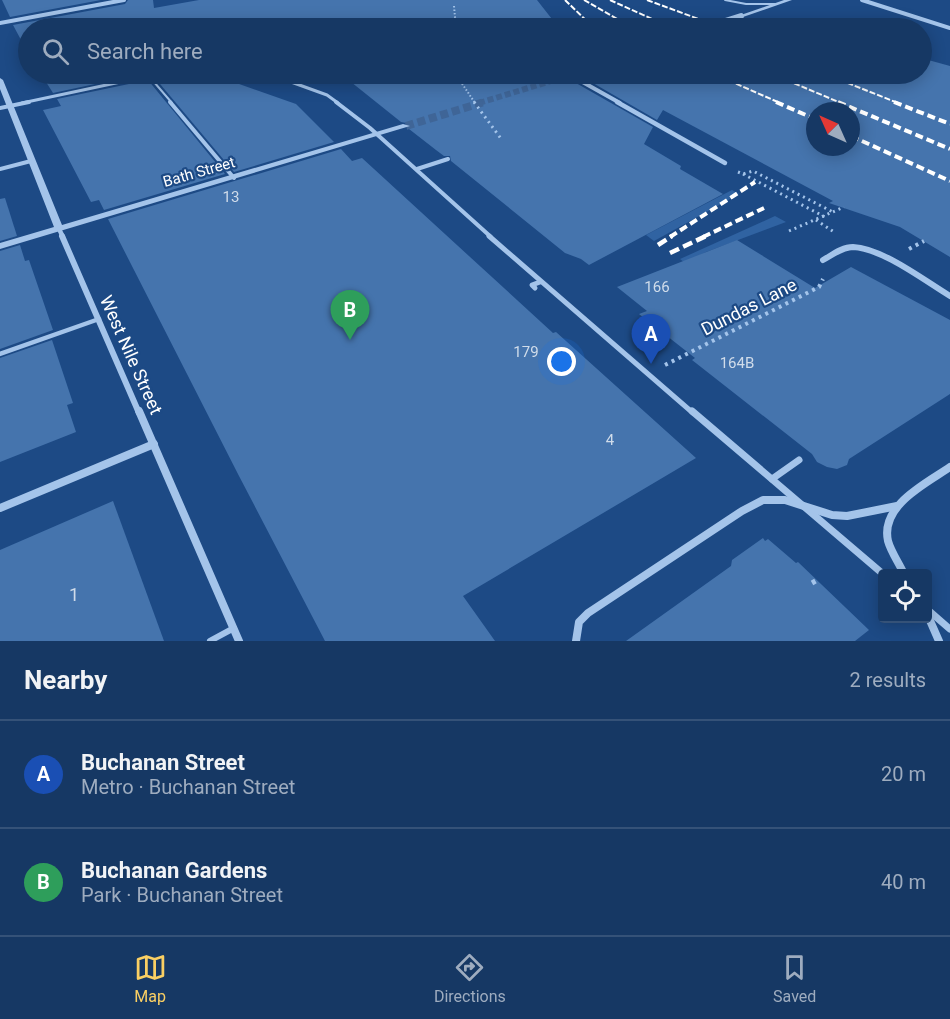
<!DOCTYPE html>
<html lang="en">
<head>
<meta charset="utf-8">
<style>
  body { margin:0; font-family:Roboto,sans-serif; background:#1f3f6a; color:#f1f3f6 }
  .controls { position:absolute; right:18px; bottom:18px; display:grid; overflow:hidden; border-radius:6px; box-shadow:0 3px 15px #0003 }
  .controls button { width:54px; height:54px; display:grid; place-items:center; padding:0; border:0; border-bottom:2px solid #355278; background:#163864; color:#f1f3f6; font:30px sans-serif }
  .compass { position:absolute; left:806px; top:102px; width:54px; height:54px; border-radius:50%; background:#163864; box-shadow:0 3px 15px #0003; rotate:315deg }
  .you { position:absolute; left:562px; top:362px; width:21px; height:21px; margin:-15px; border:4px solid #fff; border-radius:50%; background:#1a73e8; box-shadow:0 0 0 9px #1a73e833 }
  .badge { display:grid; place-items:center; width:39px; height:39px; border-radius:50%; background:#facf63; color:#fff; font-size:20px; font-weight:700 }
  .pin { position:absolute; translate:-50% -50px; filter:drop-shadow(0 2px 3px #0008) }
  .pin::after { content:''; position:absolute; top:32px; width:21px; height:18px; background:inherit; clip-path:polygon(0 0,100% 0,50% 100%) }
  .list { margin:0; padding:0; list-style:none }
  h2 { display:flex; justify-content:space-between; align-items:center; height:78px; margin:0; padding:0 24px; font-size:26px }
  h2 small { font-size:20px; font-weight:400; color:#9eacbf }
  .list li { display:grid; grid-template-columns:39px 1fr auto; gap:18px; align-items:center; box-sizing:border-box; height:108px; padding:0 24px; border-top:2px solid #355278 }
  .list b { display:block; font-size:22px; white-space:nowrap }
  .list p { margin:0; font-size:20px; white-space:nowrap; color:#9eacbf }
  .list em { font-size:20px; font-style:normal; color:#9eacbf }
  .icon { flex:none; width:33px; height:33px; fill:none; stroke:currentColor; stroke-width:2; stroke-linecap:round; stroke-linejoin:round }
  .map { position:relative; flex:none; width:950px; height:641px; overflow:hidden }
  .search { position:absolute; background:#163864; box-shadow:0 3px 15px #0003; left:18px; right:18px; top:18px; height:66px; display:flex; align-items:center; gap:15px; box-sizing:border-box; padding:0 21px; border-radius:33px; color:#9eacbf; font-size:22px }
  .sheet { height:294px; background:#163864 }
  nav { display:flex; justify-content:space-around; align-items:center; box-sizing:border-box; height:84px; border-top:2px solid #355278; background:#163864; font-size:16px; color:#9eacbf }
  nav a { display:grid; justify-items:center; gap:3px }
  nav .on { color:#facf63 }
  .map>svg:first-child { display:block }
  .green { fill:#3063a2 }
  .building { fill:#4574ad; fill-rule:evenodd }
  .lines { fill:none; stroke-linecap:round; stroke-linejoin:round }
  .tertiary-tunnel-far1 { stroke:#3f6597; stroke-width:6; stroke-dasharray:6 3; stroke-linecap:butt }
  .tertiary-tunnel { stroke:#3f6597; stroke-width:8; stroke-dasharray:8 4; stroke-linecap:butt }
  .path-far3 { stroke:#a4c4ea; stroke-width:2; stroke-dasharray:1.5 2; stroke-linecap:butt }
  .path-far2 { stroke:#a4c4ea; stroke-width:3; stroke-dasharray:2 4; stroke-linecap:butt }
  .path-far1 { stroke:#a4c4ea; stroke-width:4; stroke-dasharray:3 4.5; stroke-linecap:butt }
  .path { stroke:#a4c4ea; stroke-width:5; stroke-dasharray:4 6; stroke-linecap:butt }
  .service-far3 { stroke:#a4c4ea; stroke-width:2 }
  .service-far2 { stroke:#a4c4ea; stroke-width:4 }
  .service-far1 { stroke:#a4c4ea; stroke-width:4.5 }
  .service { stroke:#a4c4ea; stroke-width:6 }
  .pedestrian-far3 { stroke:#a4c4ea; stroke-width:3 }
  .pedestrian-far2 { stroke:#a4c4ea; stroke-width:4 }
  .pedestrian-far1 { stroke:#a4c4ea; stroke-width:5 }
  .pedestrian { stroke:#a4c4ea; stroke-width:7 }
  .minor-far3 { stroke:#a4c4ea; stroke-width:4 }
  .minor-far2 { stroke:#a4c4ea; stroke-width:4.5 }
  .minor-far1 { stroke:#a4c4ea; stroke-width:6 }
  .minor { stroke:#a4c4ea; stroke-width:8 }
  .tertiary { fill:#a4c4ea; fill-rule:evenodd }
  .rail-far2 { stroke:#fff; stroke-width:2; stroke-dasharray:6 2; stroke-linecap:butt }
  .rail-far1 { stroke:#fff; stroke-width:4; stroke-dasharray:8 4; stroke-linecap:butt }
  .rail { stroke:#fff; stroke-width:4.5; stroke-dasharray:10 4.5; stroke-linecap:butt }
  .tertiary-bridge { stroke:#a4c4ea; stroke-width:6 }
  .labels { text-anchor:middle; stroke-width:4.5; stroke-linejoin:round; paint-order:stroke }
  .far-street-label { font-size:15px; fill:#fff; stroke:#1d4a85 }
  .number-label { font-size:15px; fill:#d0dcea }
  .street-label { font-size:18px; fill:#fff; stroke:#1d4a85 }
  .near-number-label { font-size:18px; fill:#d0dcea }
</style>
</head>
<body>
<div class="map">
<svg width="950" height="641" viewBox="0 0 950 641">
  <rect width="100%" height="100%" fill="#1d4a85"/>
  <g class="green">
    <polygon points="732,190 739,194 654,241 646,235"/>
    <polygon points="775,216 786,222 706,252 685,263 680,259"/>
  </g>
  <g class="building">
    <polygon points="2,0 101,0 10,17"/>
    <polygon points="128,0 153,0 154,8 199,0 537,0 559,28 28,28 28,53 13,25 125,4"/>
    <path d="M921,58L950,66V257L900,227L829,203L833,201L663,110L657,120L579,75L921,74ZM815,111H851V147H815Z"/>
    <polygon points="41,74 142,74 53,93"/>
    <polygon points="162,74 211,74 296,104 334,142 234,172 155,78"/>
    <polygon points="341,74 564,74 556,77 557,80 562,82 569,79 653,127 644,144 681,166 680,169 723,194 589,265 581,259 565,253 451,161 450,156 444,156 436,150 409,129 412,127 411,124 401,122"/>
    <polygon points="148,80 225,174 104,210 99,200 91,202 43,110 61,106 57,99"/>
    <polygon points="341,149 352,161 362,158 553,333 556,332 696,458 463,596 495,641 325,641 239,476 108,219"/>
    <polygon points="5,198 17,236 0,241 0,199"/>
    <polygon points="737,240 815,288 851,267 950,320 950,394 849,459 847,465 837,469 827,467 817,462 812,454 692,360 695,358 639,314 647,311 617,287"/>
    <polygon points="20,245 25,261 29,260 53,330 0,349 0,251"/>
    <polygon points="52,340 73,403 67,405 76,432 0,462 0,358"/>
    <polygon points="113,501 164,641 0,641 0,550"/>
    <polygon points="763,538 765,541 768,539 796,563 798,562 869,630 855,641 626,641 731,566 732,560"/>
  </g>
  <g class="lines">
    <polyline class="tertiary-tunnel-far1" points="479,103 561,78"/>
    <polyline class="tertiary-tunnel" points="406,126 484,102"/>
    <g class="path-far3">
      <polyline points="454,6 456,28"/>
      <polyline points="459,74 459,79 475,103"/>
    </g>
    <g class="path-far2">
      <polyline points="474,102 502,140"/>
      <polyline points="738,172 743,174 753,171 833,212"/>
      <polyline points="743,174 825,217"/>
      <polyline points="816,220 834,232"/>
      <polyline points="789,231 844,207"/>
    </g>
    <g class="path-far1">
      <polyline points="909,249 924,241"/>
      <polyline points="665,365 819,287 823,279"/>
    </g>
    <polyline class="path" points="812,583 819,579"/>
    <g class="service-far3">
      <polyline points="725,0 746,4 777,4"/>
      <polyline points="148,75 172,103"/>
    </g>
    <g class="service-far2">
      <polyline points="170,102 234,178"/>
      <polyline points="0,169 31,161"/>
    </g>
    <polyline class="service-far1" points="0,354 99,319"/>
    <polyline class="service" points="210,641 234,628"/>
    <g class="pedestrian-far3">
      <polyline points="269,74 327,95 338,103"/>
      <polyline points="22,103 158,74"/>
    </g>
    <g class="pedestrian-far2">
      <polyline points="336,102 370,128 491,237"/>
      <polyline points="0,108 29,102"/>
      <polyline points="417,169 448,159"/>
    </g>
    <g class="pedestrian-far1">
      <polyline points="489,236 693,413"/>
      <polyline points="535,288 532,285 540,282"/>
    </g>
    <g class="pedestrian">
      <polyline points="692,411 883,574"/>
      <polyline points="772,479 799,460"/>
      <polyline points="928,610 950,629"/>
    </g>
    <g class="minor-far3">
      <polyline points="862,0 950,28"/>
      <polyline points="0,23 124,0"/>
      <polyline points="570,75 620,103"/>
    </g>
    <g class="minor-far2">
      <polyline points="617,102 725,163"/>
      <polyline points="59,229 63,237"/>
    </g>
    <g class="minor-far1">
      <polyline points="62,236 139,413"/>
      <path d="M823,260C832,255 842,247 853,247C882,248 925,281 950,296"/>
    </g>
    <g class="minor">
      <polyline points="139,411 239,641"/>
      <polyline points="0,508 154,444"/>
      <path d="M904,574C899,563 891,552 888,541C880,505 927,483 950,467"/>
      <polyline points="928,616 939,641"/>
      <polyline points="576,641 579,622 588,613 742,511 763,500 785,500 832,515 847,516 897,506"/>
    </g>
    <g class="tertiary">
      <polygon points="784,0 792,0 743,17 738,16"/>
      <polygon points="569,74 577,74 561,80 558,78"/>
      <polygon points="0,78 3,80 62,225 403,124 410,126 0,249 0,243 54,227 0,89"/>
    </g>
    <g class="rail-far2">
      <polyline points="565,0 594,28"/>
      <polyline points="584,0 633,28"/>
      <polyline points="610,0 672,28"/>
      <polyline points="647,0 723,28"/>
      <polyline points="663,74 671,78"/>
      <polyline points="714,74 780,103"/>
      <polyline points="772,74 841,103"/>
      <polyline points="825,74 898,103"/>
    </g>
    <g class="rail-far1">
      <polyline points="776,102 815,119"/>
      <polyline points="838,102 950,149"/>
      <polyline points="894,102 950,124"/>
      <polyline points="851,136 950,181"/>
      <polyline points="670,237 755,182"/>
      <polyline points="703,237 764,208"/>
    </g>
    <g class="rail">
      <polyline points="658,245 672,236"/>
      <polyline points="670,253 706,236"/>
    </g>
    <polyline class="tertiary-bridge" points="703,28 741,16"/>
  </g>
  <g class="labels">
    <g class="far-street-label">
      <text transform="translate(199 172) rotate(-16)" y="5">Bath Street</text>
    </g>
    <g class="number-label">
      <text x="231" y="202">13</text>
      <text x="657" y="292">166</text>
      <text x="526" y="357">179</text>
      <text x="737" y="368">164B</text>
      <text x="610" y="445">4</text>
    </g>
    <g class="street-label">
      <text transform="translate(749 307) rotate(-27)" y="6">Dundas Lane</text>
      <text transform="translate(131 355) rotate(66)" y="6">West Nile Street</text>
    </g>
    <g class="near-number-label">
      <text x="74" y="601">1</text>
    </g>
  </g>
</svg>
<div class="controls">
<button><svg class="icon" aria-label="locate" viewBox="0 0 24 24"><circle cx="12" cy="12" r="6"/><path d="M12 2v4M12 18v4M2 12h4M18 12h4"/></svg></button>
</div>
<svg class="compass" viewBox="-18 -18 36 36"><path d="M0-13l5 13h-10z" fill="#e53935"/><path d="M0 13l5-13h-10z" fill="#9eacbf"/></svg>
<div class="you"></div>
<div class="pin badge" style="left:651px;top:364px;background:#1a4fb4">A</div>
<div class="pin badge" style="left:350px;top:340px;background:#2e9e5b">B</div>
<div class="search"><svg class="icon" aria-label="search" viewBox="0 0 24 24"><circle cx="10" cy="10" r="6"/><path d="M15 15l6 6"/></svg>Search here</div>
</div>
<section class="sheet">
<h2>Nearby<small>2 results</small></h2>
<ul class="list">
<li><span class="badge" style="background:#1a4fb4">A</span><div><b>Buchanan Street</b><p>Metro · Buchanan Street</p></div><em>20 m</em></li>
<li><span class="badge" style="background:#2e9e5b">B</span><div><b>Buchanan Gardens</b><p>Park · Buchanan Street</p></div><em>40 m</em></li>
</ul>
</section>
<nav>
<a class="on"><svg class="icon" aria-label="map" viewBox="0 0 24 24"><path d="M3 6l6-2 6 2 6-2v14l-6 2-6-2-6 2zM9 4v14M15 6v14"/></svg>Map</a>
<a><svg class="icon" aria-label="directions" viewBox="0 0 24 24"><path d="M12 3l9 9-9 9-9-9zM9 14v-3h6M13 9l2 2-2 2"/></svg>Directions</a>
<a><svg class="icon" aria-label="saved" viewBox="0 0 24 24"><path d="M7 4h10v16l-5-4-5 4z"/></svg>Saved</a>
</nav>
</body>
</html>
